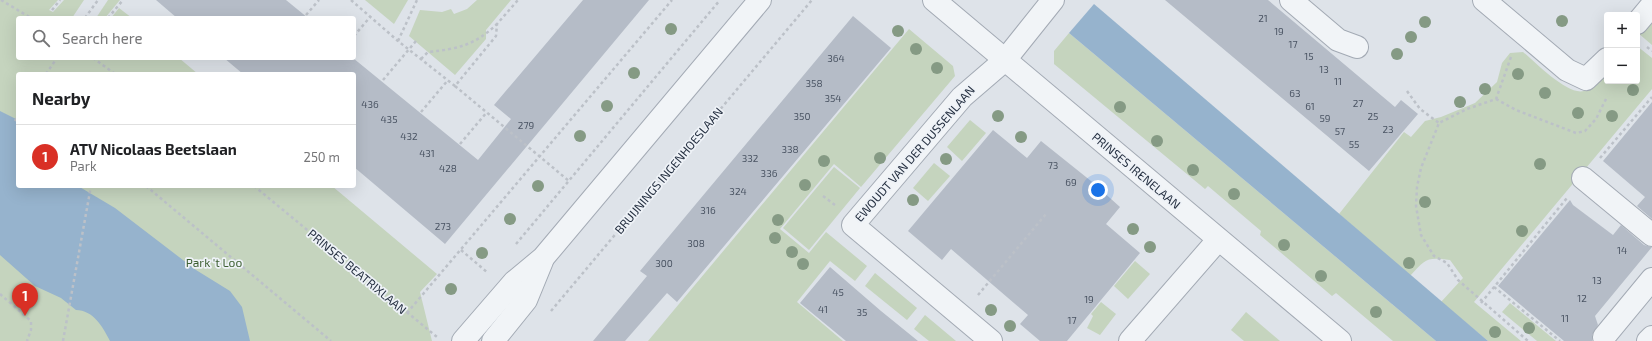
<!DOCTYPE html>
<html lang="en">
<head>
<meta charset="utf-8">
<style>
  body { margin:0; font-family:"Exo 2",sans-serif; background:#f6f6f6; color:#202124 }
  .controls { position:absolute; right:12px; top:12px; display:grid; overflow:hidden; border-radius:4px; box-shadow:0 4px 16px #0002 }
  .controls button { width:36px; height:36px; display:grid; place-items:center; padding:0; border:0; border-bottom:1px solid #e0e0e0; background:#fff; color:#202124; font:20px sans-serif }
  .you { position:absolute; left:1098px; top:190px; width:14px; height:14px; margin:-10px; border:3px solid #fff; border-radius:50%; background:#1a73e8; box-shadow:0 0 0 6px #1a73e833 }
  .badge { display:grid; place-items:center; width:26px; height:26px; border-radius:50%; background:#d93025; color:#fff; font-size:13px; font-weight:700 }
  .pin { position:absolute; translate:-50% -33px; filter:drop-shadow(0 1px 2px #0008) }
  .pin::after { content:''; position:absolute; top:21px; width:14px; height:12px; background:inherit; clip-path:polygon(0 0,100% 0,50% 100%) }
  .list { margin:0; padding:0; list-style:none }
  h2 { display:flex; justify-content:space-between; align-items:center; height:52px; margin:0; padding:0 16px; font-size:17px }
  h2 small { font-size:13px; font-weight:400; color:#757577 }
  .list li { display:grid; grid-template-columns:26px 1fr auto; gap:12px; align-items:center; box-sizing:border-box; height:64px; padding:0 16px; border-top:1px solid #e0e0e0 }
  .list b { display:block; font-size:15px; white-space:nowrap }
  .list p { margin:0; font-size:13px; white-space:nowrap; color:#757577 }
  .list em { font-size:13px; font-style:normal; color:#757577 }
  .icon { flex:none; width:22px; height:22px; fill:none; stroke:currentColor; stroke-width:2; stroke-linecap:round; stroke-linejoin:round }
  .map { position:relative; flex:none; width:1652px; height:341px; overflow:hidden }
  .search { position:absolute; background:#fff; box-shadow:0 4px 16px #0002; left:16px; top:16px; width:340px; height:44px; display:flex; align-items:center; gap:10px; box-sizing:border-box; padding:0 14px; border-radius:4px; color:#757577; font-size:15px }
  .panel { position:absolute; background:#fff; box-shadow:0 4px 16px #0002; left:16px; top:72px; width:340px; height:116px; border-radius:4px }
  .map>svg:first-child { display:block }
  .green { fill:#c5d4be }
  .water { fill:#96b3cd }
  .building { fill:#b5bcc7 }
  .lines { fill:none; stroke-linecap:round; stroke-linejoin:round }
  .minor-casing { stroke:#a3aab4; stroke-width:24 }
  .path { stroke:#bcc1c8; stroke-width:2.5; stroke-dasharray:3 3; stroke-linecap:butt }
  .minor { stroke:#f1f4f7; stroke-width:22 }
  .tree { fill:#859a84 }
  .labels { text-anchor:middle; stroke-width:3.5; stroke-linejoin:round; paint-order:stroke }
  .number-label { font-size:10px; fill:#4a5463 }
  .street-label { font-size:12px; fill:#263142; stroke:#eef2f7 }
  .park-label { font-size:12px; fill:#3d5f32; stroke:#eef2f7 }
</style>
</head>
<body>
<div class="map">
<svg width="1652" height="341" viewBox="0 0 1652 341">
  <rect width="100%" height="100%" fill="#dee3e9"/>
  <g class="green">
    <polygon points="0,0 58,0 49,10 53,12 64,0 84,0 72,18 18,18 18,58 179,58 198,74 18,74 18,186 332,186 437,274 420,292 432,341 0,341"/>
    <polygon points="108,0 120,0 105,18 96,18"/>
    <polygon points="365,0 408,0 394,24"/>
    <polygon points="477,0 511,0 486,30 486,39 455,75 409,36 420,10 442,12 451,9 454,14 467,9"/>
    <polygon points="119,8 132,18 111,18"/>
    <polygon points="1652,18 1652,45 1638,33"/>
    <polygon points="909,29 953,66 955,76 861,187 834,164 780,229 809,253 826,232 867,266 855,281 830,261 797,302 843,341 648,341"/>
    <polygon points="1069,33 1436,341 1393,341 1336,293 1332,296 1260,235 1261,231 1208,186 1205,189 1054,64 1054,51"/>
    <path d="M1637,46L1652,58V89L1474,302L1521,341H1488L1441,302L1463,278L1450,260C1426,257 1426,259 1410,276L1339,214L1404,132L1411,137L1425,121L1441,117L1475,103L1497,82L1502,63L1510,53L1523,52C1535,62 1568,96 1584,91C1594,87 1600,79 1607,71V81H1637Z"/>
    <polygon points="970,120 986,133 962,161 947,147"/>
    <polygon points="934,163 950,176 928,201 913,188"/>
    <polygon points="834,167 860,188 809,250 783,228"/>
    <polygon points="1135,261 1150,274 1128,299 1114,286"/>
    <polygon points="875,273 917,308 907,320 865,286"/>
    <polygon points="1101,302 1116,314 1100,335 1087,328 1093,316 1091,314"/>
    <polygon points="1510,303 1556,341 1537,341 1502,312"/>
    <polygon points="1246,312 1280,341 1244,341 1231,330"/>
    <polygon points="925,315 956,341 929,341 914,329"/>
  </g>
  <g class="water">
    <polygon points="1094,4 1488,341 1436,341 1069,33"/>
    <path d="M0,111L18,120V186H78L115,208L196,270L230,291L242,307L250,341H110C103,327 93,310 76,310L61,298L35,286L0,255Z"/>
  </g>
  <g class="building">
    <polygon points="156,0 286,0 308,18 177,18"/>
    <polygon points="583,0 649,0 445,244 354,167 354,74 243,74 224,58 353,58 478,160 511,119 494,105"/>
    <polygon points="1165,0 1268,0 1395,107 1401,100 1418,114 1369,171"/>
    <polygon points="853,16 891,48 677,302 667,293 625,341 593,341 647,276 640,271"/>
    <polygon points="1652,102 1652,219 1637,206 1645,197 1603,161"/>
    <polygon points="993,130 1027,158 1041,141 1091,181 1120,207 1106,224 1140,253 1067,341 1040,341 1020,324 1028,315 951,249 942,260 908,231"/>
    <polygon points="1570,200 1573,205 1613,235 1621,225 1644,245 1652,247 1595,316 1598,325 1592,335 1592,341 1564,341 1498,286"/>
    <polygon points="830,267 881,311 918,341 846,341 800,303"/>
  </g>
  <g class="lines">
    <g class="minor-casing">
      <g id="minor">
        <polyline points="934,0 1340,341"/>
        <polyline points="1291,0 1338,40 1357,47"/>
        <polyline points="1484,0 1567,70 1586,79 1607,59"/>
        <polyline points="1637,23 1652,5"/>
        <polyline points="1583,178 1652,235"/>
        <polyline points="1604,337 1652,279"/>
        <polyline points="463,341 514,282 543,258 760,0"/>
        <polyline points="493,341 526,300 542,261"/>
        <polyline points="991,341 853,225 962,97 1005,60 1053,0"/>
        <polyline points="1130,341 1218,240"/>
        <polyline points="1648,341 1652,337"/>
      </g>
    </g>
    <g class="path">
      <polyline points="1,0 31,18"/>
      <polyline points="351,0 398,41 455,86 496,36 497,24 518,0"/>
      <polyline points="52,10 60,0"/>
      <polyline points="306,15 319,0"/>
      <polyline points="85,18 98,0"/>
      <polyline points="108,18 123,0"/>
      <polyline points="354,36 370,17"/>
      <polyline points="398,41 417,0"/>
      <polyline points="1647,47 1652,51"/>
      <polyline points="1511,57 1496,99 1467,109 1439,123 1421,168 1417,187 1416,206 1421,235 1434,256 1447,263 1458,280 1528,341"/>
      <polyline points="93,58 115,74"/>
      <path d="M421,59L428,52C458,49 475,45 497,24"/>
      <polyline points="46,74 57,58"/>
      <polyline points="383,80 416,41"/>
      <polyline points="455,86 569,181"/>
      <polyline points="1407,91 1420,109 1439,123"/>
      <polyline points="1496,99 1516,110 1576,133 1585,131 1596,119 1607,97"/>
      <polyline points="421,112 448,80"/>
      <polyline points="15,121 18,116"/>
      <polyline points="460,144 487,112"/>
      <polyline points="1600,158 1652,97"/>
      <polyline points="146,186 331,341"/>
      <polyline points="254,186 437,337"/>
      <polyline points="823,196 835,205"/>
      <polyline points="516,244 720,0"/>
      <polyline points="461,250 488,273"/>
      <polyline points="1494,287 1560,341"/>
      <polyline points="0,294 31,321 31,330 27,341"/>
      <polyline points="978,295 1046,214"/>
      <polyline points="1481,303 1567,198"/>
      <polyline points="551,311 812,0"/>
      <polyline points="407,313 672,0"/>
      <polyline points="63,341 91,186"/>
    </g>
    <use href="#minor" class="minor"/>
  </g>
  <g class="tree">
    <circle cx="1562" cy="21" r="6"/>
    <circle cx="1425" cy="22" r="6"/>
    <circle cx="671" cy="29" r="6"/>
    <circle cx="898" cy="31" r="6"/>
    <circle cx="1411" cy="37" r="6"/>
    <circle cx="916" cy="49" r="6"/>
    <circle cx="1397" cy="54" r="6"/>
    <circle cx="937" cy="68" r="6"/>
    <circle cx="634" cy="73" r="6"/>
    <circle cx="1518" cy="74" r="6"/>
    <circle cx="1485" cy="89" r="6"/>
    <circle cx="1633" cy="90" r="6"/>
    <circle cx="1545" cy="93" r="6"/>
    <circle cx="1460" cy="102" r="6"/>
    <circle cx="607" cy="106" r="6"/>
    <circle cx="1120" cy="107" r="6"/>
    <circle cx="1578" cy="113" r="6"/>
    <circle cx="998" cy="116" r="6"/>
    <circle cx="1612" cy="116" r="6"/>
    <circle cx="580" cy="136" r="6"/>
    <circle cx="1021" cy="137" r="6"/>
    <circle cx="1157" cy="141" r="6"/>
    <circle cx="880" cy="158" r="6"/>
    <circle cx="946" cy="159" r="6"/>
    <circle cx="824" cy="161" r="6"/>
    <circle cx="1540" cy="164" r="6"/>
    <circle cx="1193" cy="170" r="6"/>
    <circle cx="805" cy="185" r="6"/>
    <circle cx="538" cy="186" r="6"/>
    <circle cx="1234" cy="194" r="6"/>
    <circle cx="913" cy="200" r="6"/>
    <circle cx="1425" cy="202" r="6"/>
    <circle cx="510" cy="219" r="6"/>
    <circle cx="778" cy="220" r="6"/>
    <circle cx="1133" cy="229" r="6"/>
    <circle cx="1522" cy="231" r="6"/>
    <circle cx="775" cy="238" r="6"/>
    <circle cx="1284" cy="245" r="6"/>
    <circle cx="1150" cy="247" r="6"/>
    <circle cx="792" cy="252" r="6"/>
    <circle cx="482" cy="253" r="6"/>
    <circle cx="1409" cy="263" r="6"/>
    <circle cx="803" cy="264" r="6"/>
    <circle cx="1321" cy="276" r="6"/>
    <circle cx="451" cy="289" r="6"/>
    <circle cx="991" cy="310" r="6"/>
    <circle cx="1376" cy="312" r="6"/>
    <circle cx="1010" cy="326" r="6"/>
    <circle cx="1529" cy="328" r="6"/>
    <circle cx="1495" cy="332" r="6"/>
  </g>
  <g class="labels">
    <g class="number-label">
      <text x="1263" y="22">21</text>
      <text x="1279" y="35">19</text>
      <text x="1293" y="48">17</text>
      <text x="1309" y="60">15</text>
      <text x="836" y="62">364</text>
      <text x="1324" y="73">13</text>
      <text x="1338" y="85">11</text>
      <text x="814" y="87">358</text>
      <text x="1295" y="97">63</text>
      <text x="833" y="102">354</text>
      <text x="1358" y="107">27</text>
      <text x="370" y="108">436</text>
      <text x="1310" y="110">61</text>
      <text x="802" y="120">350</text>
      <text x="1373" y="120">25</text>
      <text x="1325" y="122">59</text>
      <text x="389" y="123">435</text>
      <text x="526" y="129">279</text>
      <text x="1388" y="133">23</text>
      <text x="1340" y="135">57</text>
      <text x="409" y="140">432</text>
      <text x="1354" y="148">55</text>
      <text x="790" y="153">338</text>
      <text x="427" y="157">431</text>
      <text x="750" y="162">332</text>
      <text x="1053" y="169">73</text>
      <text x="448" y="172">428</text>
      <text x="769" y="177">336</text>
      <text x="1071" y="186">69</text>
      <text x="738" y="195">324</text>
      <text x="708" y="214">316</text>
      <text x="443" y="230">273</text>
      <text x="696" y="247">308</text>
      <text x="1622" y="254">14</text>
      <text x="664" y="267">300</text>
      <text x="1597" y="284">13</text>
      <text x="838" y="296">45</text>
      <text x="1582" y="302">12</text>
      <text x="1089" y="303">19</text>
      <text x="823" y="313">41</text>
      <text x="862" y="316">35</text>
      <text x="1565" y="322">11</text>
      <text x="1072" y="324">17</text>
    </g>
    <g class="street-label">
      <text transform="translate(915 154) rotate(-49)" y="4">EWOUDT VAN DER DUSSENLAAN</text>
      <text transform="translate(669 171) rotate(-50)" y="4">BRUIJNINGS INGENHOESLAAN</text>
      <text transform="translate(1136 171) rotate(40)" y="4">PRINSES IRENELAAN</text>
      <text transform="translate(357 272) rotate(40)" y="4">PRINSES BEATRIXLAAN</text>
    </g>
    <g class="park-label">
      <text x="214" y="267">Park 't Loo</text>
    </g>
  </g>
</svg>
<div class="controls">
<button>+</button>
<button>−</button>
</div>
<div class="you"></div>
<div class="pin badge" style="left:25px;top:316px">1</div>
<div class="search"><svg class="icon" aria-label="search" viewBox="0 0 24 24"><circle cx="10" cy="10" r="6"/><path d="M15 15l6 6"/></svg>Search here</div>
<section class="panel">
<h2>Nearby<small></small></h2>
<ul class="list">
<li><span class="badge">1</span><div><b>ATV Nicolaas Beetslaan</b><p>Park</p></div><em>250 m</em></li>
</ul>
</section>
</div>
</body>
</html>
